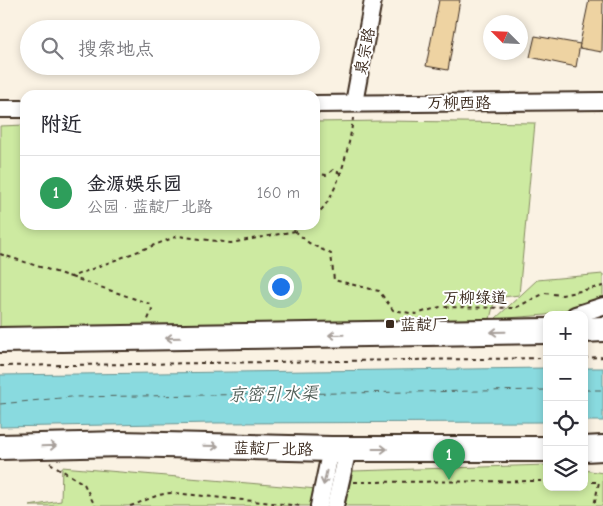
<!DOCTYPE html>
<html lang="zh">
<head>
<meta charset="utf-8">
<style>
  body { margin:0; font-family:"Comic Neue","LXGW WenKai TC",sans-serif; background:#f7f7f7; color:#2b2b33 }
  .controls { position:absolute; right:15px; bottom:15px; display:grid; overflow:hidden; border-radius:10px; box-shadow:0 2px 8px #0003 }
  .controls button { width:45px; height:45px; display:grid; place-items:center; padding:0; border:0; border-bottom:1px solid #e1e1e2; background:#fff; color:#2b2b33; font:25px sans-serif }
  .compass { position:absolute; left:483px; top:15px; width:45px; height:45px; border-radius:50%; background:#fff; box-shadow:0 2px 8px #0003; rotate:294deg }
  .you { position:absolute; left:280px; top:286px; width:18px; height:18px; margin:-12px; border:4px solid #fff; border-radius:50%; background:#1a73e8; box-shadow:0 0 0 8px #1a73e833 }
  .badge { display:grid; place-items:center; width:32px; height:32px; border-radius:50%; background:#0f766e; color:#fff; font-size:16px; font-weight:700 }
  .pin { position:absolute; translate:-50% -41px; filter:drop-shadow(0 1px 2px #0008) }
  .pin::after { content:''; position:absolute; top:26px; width:18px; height:15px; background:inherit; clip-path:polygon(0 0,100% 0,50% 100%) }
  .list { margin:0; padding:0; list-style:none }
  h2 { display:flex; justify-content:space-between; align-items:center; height:65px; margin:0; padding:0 20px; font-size:21px }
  h2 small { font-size:16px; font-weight:400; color:#7c7c81 }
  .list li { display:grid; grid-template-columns:32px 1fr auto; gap:15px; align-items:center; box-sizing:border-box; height:75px; padding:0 20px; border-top:1px solid #e1e1e2 }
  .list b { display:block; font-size:19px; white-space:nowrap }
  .list p { margin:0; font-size:16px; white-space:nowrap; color:#7c7c81 }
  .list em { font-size:16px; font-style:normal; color:#7c7c81 }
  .icon { flex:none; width:28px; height:28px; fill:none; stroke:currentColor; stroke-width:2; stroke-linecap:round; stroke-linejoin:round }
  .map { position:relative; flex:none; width:603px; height:506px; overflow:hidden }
  .search { position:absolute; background:#fff; box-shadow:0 2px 8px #0003; left:20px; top:20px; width:300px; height:55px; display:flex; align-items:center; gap:12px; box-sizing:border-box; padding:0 18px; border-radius:28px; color:#7c7c81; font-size:19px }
  .panel { position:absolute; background:#fff; box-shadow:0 2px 8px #0003; left:20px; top:90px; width:300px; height:140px; border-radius:15px }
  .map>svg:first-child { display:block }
  .green { fill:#cdeaa1; stroke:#848a60 }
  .water { fill:#89dadf; stroke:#6a9492 }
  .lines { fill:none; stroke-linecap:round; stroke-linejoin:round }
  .ferry { stroke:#525f58; stroke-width:1; stroke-dasharray:6 5; stroke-linecap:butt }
  .building { fill:#eed3a2; stroke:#3b2a1e }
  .minor-casing { stroke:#3b2a1e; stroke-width:20 }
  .highway-casing { stroke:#3b2a1e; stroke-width:28 }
  .path { stroke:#3b2a1e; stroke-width:2; stroke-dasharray:4 4; stroke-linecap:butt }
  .minor { stroke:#fff; stroke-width:16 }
  .highway { stroke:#fff; stroke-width:24 }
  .oneway { stroke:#a79f9a }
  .poi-dot { fill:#3b2a1e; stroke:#fff; stroke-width:2 }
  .labels { text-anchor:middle; stroke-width:4; stroke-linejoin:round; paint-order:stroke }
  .street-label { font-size:16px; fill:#3b2a1e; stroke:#fff }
  .poi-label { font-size:16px; fill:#3b2a1e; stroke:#fff; text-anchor:start }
  .water-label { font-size:18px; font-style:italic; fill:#525f58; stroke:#fff }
</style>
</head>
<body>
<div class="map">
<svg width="603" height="506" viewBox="0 0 603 506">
  <rect width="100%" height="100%" fill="#faf2e3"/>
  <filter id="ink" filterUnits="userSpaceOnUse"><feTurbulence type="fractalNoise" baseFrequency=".02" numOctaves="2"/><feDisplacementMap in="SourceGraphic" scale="10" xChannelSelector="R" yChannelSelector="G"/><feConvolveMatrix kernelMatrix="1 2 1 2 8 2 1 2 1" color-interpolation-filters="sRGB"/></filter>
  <g filter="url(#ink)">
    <g class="green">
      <polygon points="384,121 535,123 519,295 495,298 490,319 0,329 0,126 25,125 25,225 315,225 315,122"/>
      <polygon points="603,274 603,300 546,315 495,319 537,280"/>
      <polygon points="547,465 547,487 584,487 584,470 603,473 603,506 345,506 353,471"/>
      <polygon points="62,467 317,489 313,506 29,506 61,501"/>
    </g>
    <g class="water">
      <polygon points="547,368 547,422 213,423 0,427 0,375"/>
      <rect x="584" y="368" width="19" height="53"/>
    </g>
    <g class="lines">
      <g class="ferry">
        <polyline points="584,390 603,390"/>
        <polyline points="0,404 71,397 547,390"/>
      </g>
    </g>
    <g class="building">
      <polygon points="439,0 460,0 448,70 426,66"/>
      <polygon points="589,0 603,0 602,52 579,48"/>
      <polygon points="535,36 580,44 576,67 530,57"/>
    </g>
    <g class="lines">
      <g class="minor-casing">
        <g id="minor">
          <polyline points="354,103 373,0"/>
          <polyline points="315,104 603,101"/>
          <polyline points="0,109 25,109"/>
          <polyline points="575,315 603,306"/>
          <polyline points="319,506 331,449"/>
          <polyline points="335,506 348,449"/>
        </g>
      </g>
      <g class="highway-casing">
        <g id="highway">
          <polyline points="584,330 603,329"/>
          <polyline points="0,340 547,331"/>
          <polyline points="0,447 121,444 331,449 547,449"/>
          <polyline points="584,449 603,448"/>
        </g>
      </g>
      <g class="path">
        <polyline points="315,173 326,175 333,170 340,173"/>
        <path d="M315,216C338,198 350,145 353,118"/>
        <polyline points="295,231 309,243 331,254 334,280 379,291 393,310 416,314 440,307 515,308 545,293 562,295 603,286"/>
        <polyline points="0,254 71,277 178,236 231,243 295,231 303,225"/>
        <polyline points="71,277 150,304 152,310 147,322"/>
        <polyline points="584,358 603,357"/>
        <polyline points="0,366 547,358"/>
        <polyline points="50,463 84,484 95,506"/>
        <polyline points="354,482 547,481"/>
        <polyline points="584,482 599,482 594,506"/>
        <path d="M130,506C147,501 156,493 174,493L302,506"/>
      </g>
      <use href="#minor" class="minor"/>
      <use href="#highway" class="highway"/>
    </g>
    <defs><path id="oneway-shaft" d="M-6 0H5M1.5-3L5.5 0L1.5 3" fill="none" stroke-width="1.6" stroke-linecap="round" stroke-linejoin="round" transform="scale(1.25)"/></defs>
    <g class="oneway">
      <use href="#oneway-shaft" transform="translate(498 332) rotate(179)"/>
      <use href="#oneway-shaft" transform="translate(336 335) rotate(179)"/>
      <use href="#oneway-shaft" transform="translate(173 338) rotate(179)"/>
      <use href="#oneway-shaft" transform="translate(49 446) rotate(-2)"/>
      <use href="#oneway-shaft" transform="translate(211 446) rotate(1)"/>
      <use href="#oneway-shaft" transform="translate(380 449)"/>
      <use href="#oneway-shaft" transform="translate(325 478) rotate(102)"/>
    </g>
  </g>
  <rect class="poi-dot" x="385" y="319" width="10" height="10" rx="2.5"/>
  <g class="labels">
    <g class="street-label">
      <text transform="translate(364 51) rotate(-79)" y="6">泉宗路</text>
      <text x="459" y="108">万柳西路</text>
      <text x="475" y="303">万柳绿道</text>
      <text transform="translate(273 448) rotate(1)" y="6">蓝靛厂北路</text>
    </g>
    <g class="poi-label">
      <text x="400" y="330">蓝靛厂</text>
    </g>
    <g class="water-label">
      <text transform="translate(273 394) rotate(-1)" y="6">京密引水渠</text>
    </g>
  </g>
</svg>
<div class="controls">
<button>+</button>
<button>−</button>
<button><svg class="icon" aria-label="locate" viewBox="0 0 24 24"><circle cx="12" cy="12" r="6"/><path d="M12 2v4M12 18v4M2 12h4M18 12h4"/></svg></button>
<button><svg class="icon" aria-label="layers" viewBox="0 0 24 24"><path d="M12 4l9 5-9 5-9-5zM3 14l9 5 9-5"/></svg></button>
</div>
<svg class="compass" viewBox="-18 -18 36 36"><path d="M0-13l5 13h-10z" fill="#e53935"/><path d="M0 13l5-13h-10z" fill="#7c7c81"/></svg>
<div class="you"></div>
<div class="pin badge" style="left:449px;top:480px;background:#2e9e5b">1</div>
<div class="search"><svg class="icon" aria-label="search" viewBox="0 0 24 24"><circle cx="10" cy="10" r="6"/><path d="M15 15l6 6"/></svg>搜索地点</div>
<section class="panel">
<h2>附近<small></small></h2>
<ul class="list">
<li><span class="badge" style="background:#2e9e5b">1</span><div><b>金源娱乐园</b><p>公园 · 蓝靛厂北路</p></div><em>160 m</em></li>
</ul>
</section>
</div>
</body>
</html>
